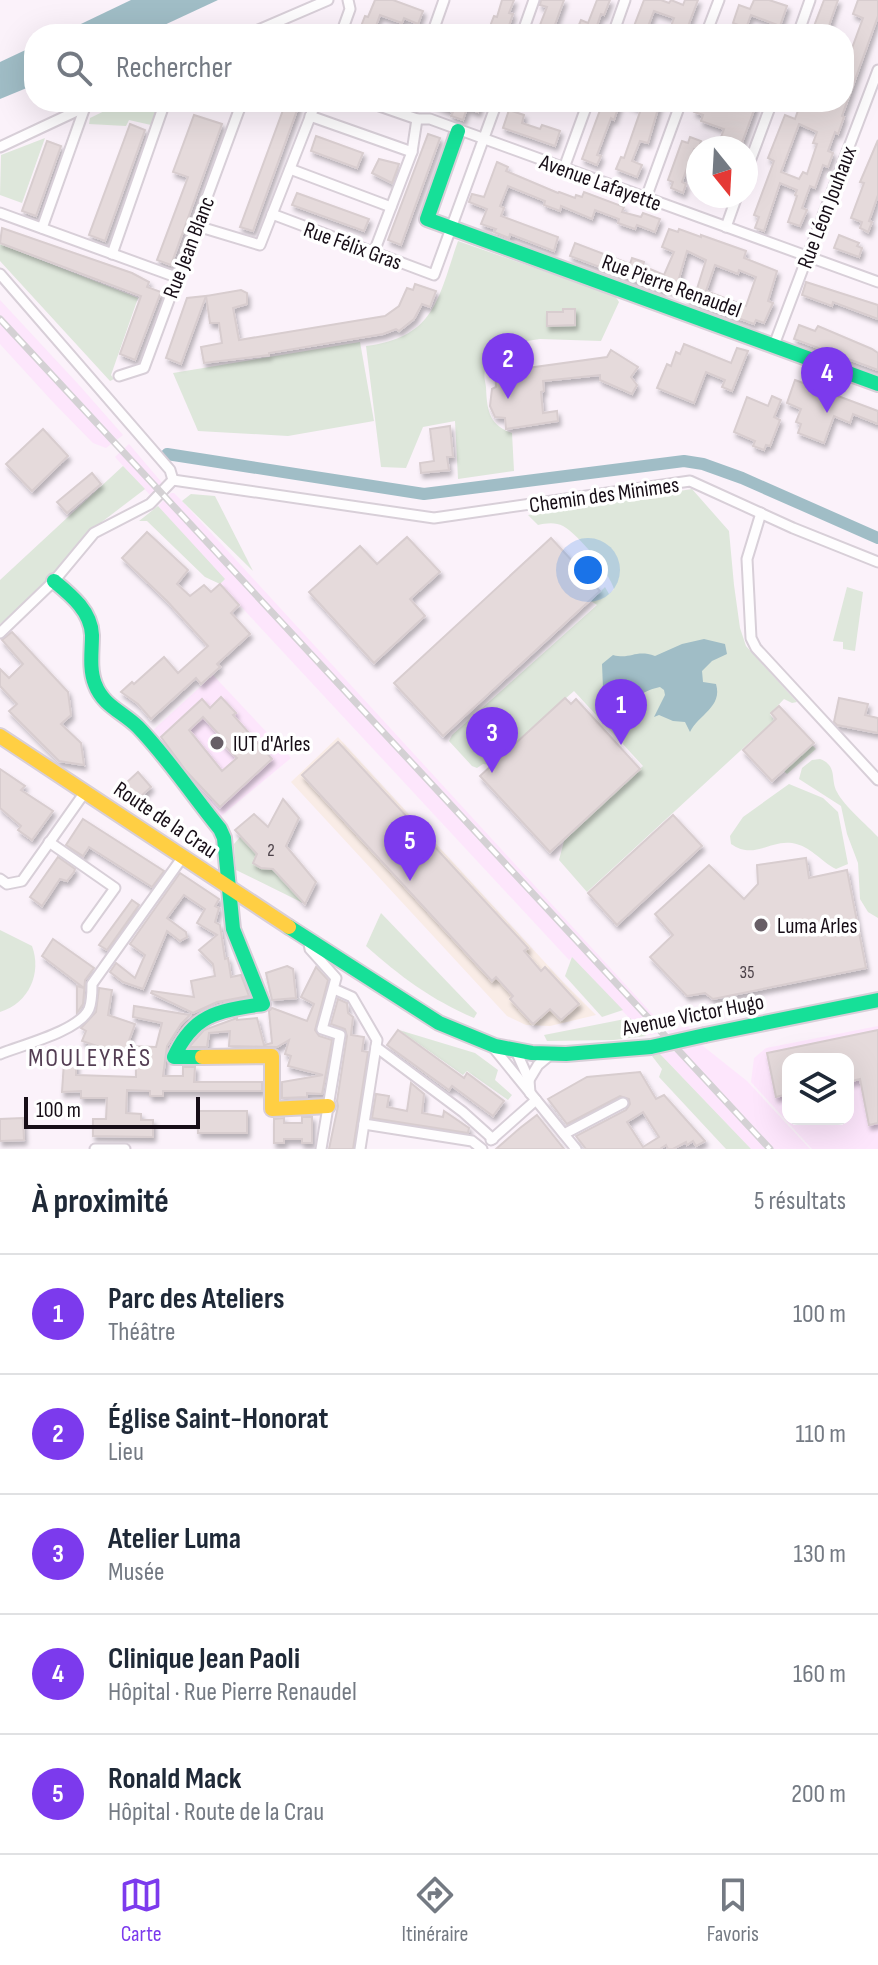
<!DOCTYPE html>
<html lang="fr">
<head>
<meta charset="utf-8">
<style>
  body { margin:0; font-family:"Sofia Sans Condensed",sans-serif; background:#f6f6f7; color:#1f2937 }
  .controls { position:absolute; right:24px; bottom:24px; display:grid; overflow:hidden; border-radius:16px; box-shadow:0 8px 32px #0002 }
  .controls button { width:72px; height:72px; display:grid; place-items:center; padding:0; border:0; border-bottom:2px solid #e0e1e3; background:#fff; color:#1f2937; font:40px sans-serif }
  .compass { position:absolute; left:686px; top:136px; width:72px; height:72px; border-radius:50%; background:#fff; box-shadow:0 8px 32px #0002; rotate:162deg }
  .scale { position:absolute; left:24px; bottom:20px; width:176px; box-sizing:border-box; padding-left:8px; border:4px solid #170e17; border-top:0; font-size:22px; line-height:28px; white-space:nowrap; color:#170e17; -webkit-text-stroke:6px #fff; paint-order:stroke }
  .you { position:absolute; left:588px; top:570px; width:28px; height:28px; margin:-20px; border:6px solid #fff; border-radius:50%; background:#1a73e8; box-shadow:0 0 0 12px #1a73e833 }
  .badge { display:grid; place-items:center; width:52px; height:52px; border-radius:50%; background:#7c3aed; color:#fff; font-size:26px; font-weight:700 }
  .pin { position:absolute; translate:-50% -66px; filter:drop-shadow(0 2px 4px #0008) }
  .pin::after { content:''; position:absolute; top:42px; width:28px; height:24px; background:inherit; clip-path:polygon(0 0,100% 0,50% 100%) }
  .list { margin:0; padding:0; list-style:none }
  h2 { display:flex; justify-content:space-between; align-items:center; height:104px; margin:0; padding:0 32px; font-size:34px }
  h2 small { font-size:26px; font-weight:400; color:#747a83 }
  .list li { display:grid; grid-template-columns:52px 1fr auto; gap:24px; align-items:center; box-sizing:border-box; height:120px; padding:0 32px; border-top:2px solid #e0e1e3 }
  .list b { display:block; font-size:30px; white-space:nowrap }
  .list p { margin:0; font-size:26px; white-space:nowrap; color:#747a83 }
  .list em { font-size:26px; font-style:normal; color:#747a83 }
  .icon { flex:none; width:44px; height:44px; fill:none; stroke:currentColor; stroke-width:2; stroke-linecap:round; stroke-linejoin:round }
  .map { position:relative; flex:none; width:878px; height:1149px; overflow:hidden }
  .search { position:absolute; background:#fff; box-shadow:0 8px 32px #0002; left:24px; right:24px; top:24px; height:88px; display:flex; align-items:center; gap:20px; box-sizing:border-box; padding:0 28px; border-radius:32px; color:#747a83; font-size:30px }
  .sheet { height:704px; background:#fff }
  nav { display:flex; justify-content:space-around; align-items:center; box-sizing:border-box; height:112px; border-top:2px solid #e0e1e3; background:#fff; font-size:22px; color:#747a83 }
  nav a { display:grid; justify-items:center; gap:4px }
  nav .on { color:#7c3aed }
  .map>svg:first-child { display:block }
  .commercial { fill:#f9ece6 }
  .built { fill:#fde6fc; fill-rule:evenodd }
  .green { fill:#dee7db }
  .water { fill:#a0bdc6 }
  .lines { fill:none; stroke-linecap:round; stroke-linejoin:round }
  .canal { stroke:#a0bdc6; stroke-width:12 }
  .building { fill:#e5dadb; stroke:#d8cdcf; stroke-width:2; fill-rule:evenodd; filter:url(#shadow) }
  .street-casing { stroke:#d8cfd8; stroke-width:13 }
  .fast-casing { stroke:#d8cfd8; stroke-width:18 }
  .slow-casing { stroke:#d8cfd8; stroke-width:18 }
  .street { stroke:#fefdfe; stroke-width:9 }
  .fast { stroke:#16e098; stroke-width:14 }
  .slow { stroke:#ffcf43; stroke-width:14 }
  .rail-casing { stroke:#d4d1d4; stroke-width:7 }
  .rail { stroke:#fff; stroke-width:4; stroke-dasharray:12; stroke-linecap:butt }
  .fast-bridge-casing { stroke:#d8cfd8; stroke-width:18; stroke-linecap:butt }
  .fast-bridge { stroke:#16e098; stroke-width:14 }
  .poi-dot { fill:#675e66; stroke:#fff; stroke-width:3 }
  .labels { text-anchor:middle; stroke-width:7; stroke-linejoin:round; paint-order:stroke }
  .number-label { font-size:18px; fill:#4c4249 }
  .street-label { font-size:22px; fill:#170e17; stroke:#fff }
  .poi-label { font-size:22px; fill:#170e17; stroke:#fff; text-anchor:start }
  .quarter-label { font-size:26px; letter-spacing:2px; fill:#543e54; stroke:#fff }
</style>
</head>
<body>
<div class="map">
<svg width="878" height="1149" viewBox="0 0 878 1149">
  <defs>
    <filter id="shadow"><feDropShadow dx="2.5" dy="4.5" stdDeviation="2" flood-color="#0004"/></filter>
  </defs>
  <rect width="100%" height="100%" fill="#fbf2fa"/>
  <polygon class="commercial" points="338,737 563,982 596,1015 550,1026 526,1025 507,1016 291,782"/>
  <g class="built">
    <polygon points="0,300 79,385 123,435 106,448 93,443 52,401 0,344"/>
    <polygon points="129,444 163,484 150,495 115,457"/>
    <polygon points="171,493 174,493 182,501 668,1031 688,1026 703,1046 747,1081 810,1149 751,1149 660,1054 684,1050 668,1031 646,1036 572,957 569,960 220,584 224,580 158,506"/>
    <polygon points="213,675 291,758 220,817 164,754 150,733"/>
    <path d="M878,1026V1149H812L751,1082L754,1058L766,1048ZM788,1059H848V1119H788Z"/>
  </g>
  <g class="green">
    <polygon points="123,102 160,102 151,125 129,120 126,126 89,124 90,118"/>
    <polygon points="45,138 22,203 0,195 1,155"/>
    <path d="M458,241L615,296L619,302L601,341L540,339L514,343L513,349L496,352C492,357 488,362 486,368C483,375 485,380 486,387C487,408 488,425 512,433L514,471L458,479L455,421L423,427L406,468L381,467L366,346C436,337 438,298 458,241Z"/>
    <polygon points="0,244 138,298 111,375 114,379 110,381 0,261"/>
    <polygon points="360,342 374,421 288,436 198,431 173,373"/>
    <polygon points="123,466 145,489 103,521 19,609 0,624 0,580"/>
    <path d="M692,489L729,531L734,585L740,628L746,646L797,702L792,703L784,699L770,714L774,720L757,737L786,768L812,745L816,749L787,774L752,740L587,892L559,860L564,841L643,766L574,691L491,765L483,764L477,768L472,766L449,741L452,735L597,605L591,601L605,587L609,594L614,589C609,572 579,535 563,526C556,522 546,523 538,525L528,515Z"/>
    <polygon points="191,494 215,496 253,571 182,501"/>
    <polygon points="158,506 225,579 220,584 205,577 147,521 139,521"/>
    <polygon points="847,587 863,592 855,651 843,649 843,642 833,641"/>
    <path d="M820,759C838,766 830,779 837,792C844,806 867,825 878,837V918L868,912L860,899L858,863L847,834L841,806L799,779L802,768L812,760Z"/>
    <path d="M789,784L823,798L838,812L848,864L836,869C820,861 811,846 792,843C769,840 754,860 731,844L730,836L743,817Z"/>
    <polygon points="241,836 257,854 254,863 261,868 273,869 305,904 236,870 234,844"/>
    <path d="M381,913L477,1013L474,1018C430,999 401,977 366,946Z"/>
    <path d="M0,930L32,946C42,973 29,1003 0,1012Z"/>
    <polygon points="572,957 623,1010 602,1017 565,976"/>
    <polygon points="630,1018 646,1036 614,1040 547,1041 544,1035"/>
    <polygon points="399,1030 475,1053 498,1070 495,1080 512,1095 508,1100 467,1071 463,1075"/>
    <polygon points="660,1054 751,1149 726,1149 659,1077 662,1069 652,1056"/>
  </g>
  <g class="water">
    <polygon points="131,0 218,0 145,34 60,34"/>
    <polygon points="34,46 34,85 0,99 0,62"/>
    <path d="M704,639L725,644L727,654L712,661L702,671L703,682L716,684C723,707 698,715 690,732L685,722L673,721L659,715L654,717L665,695L664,690L660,687C634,692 633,711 603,688L602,664L613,655C631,660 635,649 655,656L682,644Z"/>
  </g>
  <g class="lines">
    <polyline class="canal" points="167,454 424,494 684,461 703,464 742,478 878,538"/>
  </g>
  <g class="building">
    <polygon points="375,0 393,0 423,11 418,24 404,18 402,23 380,15 373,34 358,34 365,16 368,17"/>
    <polygon points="502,0 514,0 509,13 513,14 506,34 487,34 494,16 497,17"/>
    <polygon points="541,0 564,0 553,30 540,25 547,7 540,5"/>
    <polygon points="597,0 610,0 604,15 601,14 594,34 575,34 581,20 588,23"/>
    <polygon points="644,0 661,0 669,3 671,0 683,5 685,0 698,0 685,34 668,34 674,18 654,11 645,34 631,34"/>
    <polygon points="754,0 769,0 787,6 780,26 751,15 746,28 733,23 739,5 750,9"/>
    <polygon points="824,0 838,0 826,34 811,34"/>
    <path d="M858,0H878V16L842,116L844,117L838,134L835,132L828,151L833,153L828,167L823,165L815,188L810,186L802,208L807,210L800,226L788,222L797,196L795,195L797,190L780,183L764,231L755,228L759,217L754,215L774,161L768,158L785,115L795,119L801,102H844V70L863,18L853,14ZM799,124L817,132L813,143L817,144L807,174L803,172L799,179L781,172Z"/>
    <polygon points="286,102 300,102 253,231 240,227"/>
    <polygon points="428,102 482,102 478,112 467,108 463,120 451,116 453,112"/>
    <polygon points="603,102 620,102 614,120 611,118 597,155 601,156 597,165 582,159"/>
    <polygon points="624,102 660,102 648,143 640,141 632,161 642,165 637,177 616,169 621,157 624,158 641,109"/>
    <polygon points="698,102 727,102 740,106 742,102 757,102 740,148 729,144 728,148 718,145 724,129 701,121 703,115 694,112"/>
    <polygon points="509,110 524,115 522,123 540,129 542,125 560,131 555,146 503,128"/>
    <polygon points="194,115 222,124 171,265 157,260 188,177 173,172"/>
    <polygon points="130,124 145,130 105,241 89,235"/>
    <polygon points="428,134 440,138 401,245 388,240"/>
    <polygon points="316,136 363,153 357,168 311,151"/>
    <polygon points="690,137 701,141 698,150 694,149 682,182 686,184 683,193 671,188 673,182 668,180 682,141 688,143"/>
    <polygon points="878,140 878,195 869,221 872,222 868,232 860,228 862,222 851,218 864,183 860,182"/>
    <polygon points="47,141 61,146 36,216 22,211"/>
    <polygon points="379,159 399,164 392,183 372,173"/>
    <polygon points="497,162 508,167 506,171 558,193 559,192 575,198 576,195 582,197 584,192 624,207 622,212 641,217 643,213 660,219 655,232 637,225 635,229 618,223 619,219 595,210 592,219 561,206 560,211 544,205 545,201 508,186 500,206 504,208 501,216 558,237 554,251 510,234 509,238 494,232 496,229 481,224 487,209 469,202 472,194 484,197"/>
    <polygon points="297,193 369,219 364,231 292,205"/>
    <polygon points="2,228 132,273 149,282 147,287 161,292 135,360 120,354 141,296 0,243"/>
    <path d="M669,229L678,232L679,229L701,237V235L746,251L744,258L777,271L768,301L773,303L764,323L756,320L754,324L686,299L690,290L696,292L706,260L687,251L675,292L666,288L664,291L570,256L575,243L630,264L632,258L644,262L643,266L664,275L674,252L662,247ZM715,265L738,274L739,270L756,277L746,306L706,291Z"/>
    <polygon points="839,235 859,243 857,246 862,248 859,257 834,248"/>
    <polygon points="806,282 878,305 878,319 833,302 832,306 802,295"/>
    <polygon points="415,284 436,291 430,307 422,304 414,319 399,331 396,329 383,334 269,353 269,355 204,363 201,347 222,343 219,323 210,323 206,296 241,290 247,293 247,304 233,308 239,340 385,316 399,306 407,288 413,290"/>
    <polygon points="206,296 181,364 166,358 187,298"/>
    <polygon points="563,309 575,309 575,325 547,326 547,312 563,312"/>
    <polygon points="799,325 815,331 818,326 872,349 878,353 878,370 794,339"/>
    <polygon points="684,344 731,363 737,348 748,351 732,391 722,387 725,380 706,372 694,403 657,388 667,364 671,366 676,352 680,354"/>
    <polygon points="611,350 638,367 631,377 637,385 632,394 600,380 600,375 543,381 544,391 541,392 543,413 557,411 558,421 506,429 505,418 495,417 490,406 492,389 496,387 495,366 501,365 500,359 519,358 520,369 607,357"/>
    <polygon points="795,380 878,411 878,424 853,414 850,423 834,416 824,443 798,433 801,424 796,422 801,409 787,403"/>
    <polygon points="772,396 781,400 774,417 780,420 770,446 766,445 764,450 753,446 755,441 734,432 747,397 768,406"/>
    <polygon points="450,426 453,457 447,457 449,470 421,473 420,463 434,461 430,429"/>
    <polygon points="43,429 68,456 32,491 6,464"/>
    <polygon points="92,473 101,484 67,513 57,502"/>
    <polygon points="147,532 188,570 177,584 190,596 204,585 211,592 220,584 239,605 231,613 250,634 217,664 220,667 201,684 196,678 151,719 138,704 121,692 132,682 134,684 164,657 178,673 208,646 167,601 122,558"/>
    <polygon points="407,537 440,572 410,599 425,616 374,663 309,592 360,546 377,564"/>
    <polygon points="551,538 600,591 443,736 394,683"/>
    <polygon points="12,632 68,692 71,715 61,724 81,743 84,765 59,761 9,711 17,704 0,686 0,669 9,678 23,664 2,640"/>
    <path d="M221,697L236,713L233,715L272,759L220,807L186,771L161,737L202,699L210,708ZM203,717L226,742L223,744L237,758L222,771L189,730Z"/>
    <polygon points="565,698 571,704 576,699 640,769 550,852 480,776"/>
    <polygon points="839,698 868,704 865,715 878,718 878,733 837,725 834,722"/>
    <polygon points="779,706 814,743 772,781 743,750 776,719 771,713"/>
    <polygon points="338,742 528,948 524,951 541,971 545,967 579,1004 561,1020 550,1009 533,1024 510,999 513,996 496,977 492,981 302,775"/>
    <polygon points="0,769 25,786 21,790 53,811 32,840 18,830 21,826 0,808"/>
    <polygon points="138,772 151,787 139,798 125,784"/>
    <polygon points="283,799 299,818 286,846 316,882 305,904 273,869 261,868 253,863 257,854 235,830 254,814 268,827"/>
    <polygon points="673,815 702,846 617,925 588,893"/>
    <polygon points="83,819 164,871 152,887 89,847 83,856 66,845"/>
    <polygon points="58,857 75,869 74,872 67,881 60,879 42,906 30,897"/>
    <polygon points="806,858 809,878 847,870 866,968 713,999 705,993 687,996 650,957 673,935 655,914 709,865 744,899 758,884 757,865"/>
    <polygon points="180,873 219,899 215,906 219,908 215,922 220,925 225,959 228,958 231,977 241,975 249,996 217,1002 193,1013 151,993 152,991 194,997 191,981 215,976 213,964 199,950 217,935 197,923 205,909 184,895 167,918 186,932 187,937 180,941 167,931 143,989 123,982 110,972 116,963 135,978 145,955 130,944"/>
    <polygon points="132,900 139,905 107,950 99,945"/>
    <polygon points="53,939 94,968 85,980 83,1004 77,1013 77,986 84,988 42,956"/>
    <polygon points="287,966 293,969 296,998 272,1000 266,973"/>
    <polygon points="316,967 328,980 315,1030 319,1036 332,1040 322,1094 307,1093 307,1097 282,1098 282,1082 323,1075 288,1066 291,1056 285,1054 289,1040 277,1047 229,1046 230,1031 209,1033 207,1047 189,1047 204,1030 237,1018 237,1020 257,1018 264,1045 272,1043 269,1011 272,1008 307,1021 314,1004 301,997"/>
    <polygon points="99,988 112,990 108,1015 135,1024 127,1046 156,1047 162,1023 133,1017 134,1006 190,1015 181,1024 167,1046 163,1076 183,1076 183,1067 195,1067 194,1082 262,1082 262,1091 163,1091 163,1096 150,1096 150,1091 127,1090 126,1113 141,1114 141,1120 153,1120 153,1137 93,1136 93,1119 106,1119 107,1098 81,1098 81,1091 62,1092 64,1062 76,1062 76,1075 136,1077 136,1059 82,1041 86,1031 81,1028 96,1012"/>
    <polygon points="338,999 347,1003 348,1013 353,1017 351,1035 364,1037 362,1051 368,1052 353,1149 329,1149 338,1106 337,1101 347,1036 345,1029 331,1024"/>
    <polygon points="398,1030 464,1078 467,1073 504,1101 493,1116 452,1086 449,1090 387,1045"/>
    <polygon points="878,1030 878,1123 869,1125 860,1079 848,1082 848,1059 788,1059 788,1094 776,1097 767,1053"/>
    <path d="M640,1072L656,1099L664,1095L705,1141L696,1146L693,1141L687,1145L686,1142L673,1149H668L666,1145L660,1149H586L576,1136L626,1110L630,1104L629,1099L620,1096L567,1124L548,1099L587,1077ZM643,1112L659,1137L643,1147L627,1122Z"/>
    <polygon points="411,1083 424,1094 422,1113 443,1117 444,1111 469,1128 468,1133 372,1118 376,1094 389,1096 387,1107 407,1111"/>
    <rect x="198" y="1111" width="49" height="22"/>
    <polygon points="537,1115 564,1149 496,1149 520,1128"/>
    <polygon points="302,1117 312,1117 312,1143 302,1143 302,1139 284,1139 284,1143 274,1143 274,1119 284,1118 284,1123 302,1123"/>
    <polygon points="23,1118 24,1140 0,1141 0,1119"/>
  </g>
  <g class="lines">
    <g class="street-casing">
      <g id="street">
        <polyline points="249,34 328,0"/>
        <polyline points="341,34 350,9 348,0"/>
        <polyline points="432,34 444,0"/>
        <polyline points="522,34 534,0"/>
        <polyline points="613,34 625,0"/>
        <polyline points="706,34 719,0"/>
        <polyline points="798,34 810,0"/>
        <polyline points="368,102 417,119 430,119 878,282"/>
        <polyline points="310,116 412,152"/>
        <polyline points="0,147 96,102"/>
        <polyline points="564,168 588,102"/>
        <polyline points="290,169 391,207"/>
        <polyline points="746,172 772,102"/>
        <polyline points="646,198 681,102"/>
        <polyline points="0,213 176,277"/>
        <polyline points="272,214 434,275 497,102"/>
        <polyline points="197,226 260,245 316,102"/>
        <polyline points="726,227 737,196"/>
        <polyline points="42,228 85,107"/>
        <polyline points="374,252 412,152 417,119"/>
        <polyline points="112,254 165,102"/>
        <polyline points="0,274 170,470 173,480"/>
        <polyline points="774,345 878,70"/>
        <polyline points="119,376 144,368 242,102"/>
        <polyline points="173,480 434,518 690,481 793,528 878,562"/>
        <polyline points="761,513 747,559 751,638 756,648 878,780"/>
        <polyline points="0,633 54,581 94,533 150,504 173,480"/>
        <polyline points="49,842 115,888 87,927"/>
        <polyline points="0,879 7,884 22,881 85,792"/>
        <polyline points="308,938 310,949 336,978 322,1029 340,1035 321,1149"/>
        <polyline points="334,989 352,997 377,1040 360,1149"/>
        <polyline points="492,1046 576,1149"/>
        <polyline points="376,1047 463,1112 493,1139"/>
        <polyline points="516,1051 529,1080 530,1093"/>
        <path d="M0,1054C22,1045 79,1031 89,1009C92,1002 92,992 92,984L182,858"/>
        <polyline points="529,1080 538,1065 550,1055"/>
        <polyline points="364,1124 472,1141 482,1149"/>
        <polyline points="564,1134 623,1103"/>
        <polyline points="491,1140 536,1100"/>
        <polyline points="95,1149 125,1149"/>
      </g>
    </g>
    <g class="fast-casing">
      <g id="fast">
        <polyline points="458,131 427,219 878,384"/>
        <path d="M54,581C71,595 91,611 92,635C92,651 89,669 95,684C103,706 123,712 138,727C168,758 193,796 220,829L224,838L233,929L263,1004C219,1011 194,1013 174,1057H202"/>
        <polyline points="289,927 439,1023 495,1046 532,1053 566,1054 651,1047"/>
        <polyline points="705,1035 878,1000"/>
      </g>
    </g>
    <g class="slow-casing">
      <g id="slow">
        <polyline points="0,736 289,927"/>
        <polyline points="202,1057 272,1056 272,1109 328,1106"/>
      </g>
    </g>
    <use href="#street" class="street"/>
    <use href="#fast" class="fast"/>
    <use href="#slow" class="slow"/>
    <g class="rail-casing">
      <polyline id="rail" points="0,319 770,1149"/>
    </g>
    <use href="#rail" class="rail"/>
    <g class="fast-bridge-casing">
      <polyline id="fast-bridge" points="651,1047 705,1035"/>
    </g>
    <use href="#fast-bridge" class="fast-bridge"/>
  </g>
  <g class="poi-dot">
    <circle cx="217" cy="743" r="8"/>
    <circle cx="761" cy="925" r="8"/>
  </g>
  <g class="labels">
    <g class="number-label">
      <text x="271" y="856">2</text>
      <text x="747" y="978">35</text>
    </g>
    <g class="street-label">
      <text transform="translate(601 182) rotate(20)" y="8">Avenue Lafayette</text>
      <text transform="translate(826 207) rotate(-69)" y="8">Rue Léon Jouhaux</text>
      <text transform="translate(353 245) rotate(20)" y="8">Rue Félix Gras</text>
      <text transform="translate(188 247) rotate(-69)" y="8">Rue Jean Blanc</text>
      <text transform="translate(672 285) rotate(20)" y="8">Rue Pierre Renaudel</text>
      <text transform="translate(604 494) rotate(-8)" y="8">Chemin des Minimes</text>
      <text transform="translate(166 819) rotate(34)" y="8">Route de la Crau</text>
      <text transform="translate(693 1014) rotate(-11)" y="8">Avenue Victor Hugo</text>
    </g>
    <g class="poi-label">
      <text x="233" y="751">IUT d'Arles</text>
      <text x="777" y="933">Luma Arles</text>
    </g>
    <g class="quarter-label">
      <text x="90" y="1066">MOULEYRÈS</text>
    </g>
  </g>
</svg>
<div class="controls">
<button><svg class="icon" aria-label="layers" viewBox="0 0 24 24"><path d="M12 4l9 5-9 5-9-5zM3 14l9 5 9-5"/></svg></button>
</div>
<svg class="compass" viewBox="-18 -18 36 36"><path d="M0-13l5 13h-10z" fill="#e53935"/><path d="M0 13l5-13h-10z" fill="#747a83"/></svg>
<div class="scale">100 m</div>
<div class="you"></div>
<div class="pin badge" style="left:621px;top:745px">1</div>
<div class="pin badge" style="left:508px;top:399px">2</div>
<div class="pin badge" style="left:492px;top:773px">3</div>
<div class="pin badge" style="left:827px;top:413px">4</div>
<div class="pin badge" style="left:410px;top:881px">5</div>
<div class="search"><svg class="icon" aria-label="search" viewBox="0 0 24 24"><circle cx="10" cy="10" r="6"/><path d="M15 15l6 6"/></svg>Rechercher</div>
</div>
<section class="sheet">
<h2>À proximité<small>5 résultats</small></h2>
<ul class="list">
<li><span class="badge">1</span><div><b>Parc des Ateliers</b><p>Théâtre</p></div><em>100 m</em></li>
<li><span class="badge">2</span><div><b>Église Saint-Honorat</b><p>Lieu</p></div><em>110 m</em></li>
<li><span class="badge">3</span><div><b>Atelier Luma</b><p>Musée</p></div><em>130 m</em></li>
<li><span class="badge">4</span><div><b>Clinique Jean Paoli</b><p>Hôpital · Rue Pierre Renaudel</p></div><em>160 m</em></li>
<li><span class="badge">5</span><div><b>Ronald Mack</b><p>Hôpital · Route de la Crau</p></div><em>200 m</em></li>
</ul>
</section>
<nav>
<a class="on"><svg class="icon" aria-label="map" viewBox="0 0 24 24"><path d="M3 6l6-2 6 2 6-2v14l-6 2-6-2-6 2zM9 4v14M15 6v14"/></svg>Carte</a>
<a><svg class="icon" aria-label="directions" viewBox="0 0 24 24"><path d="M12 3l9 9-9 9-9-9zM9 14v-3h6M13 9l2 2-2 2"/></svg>Itinéraire</a>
<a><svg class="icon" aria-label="saved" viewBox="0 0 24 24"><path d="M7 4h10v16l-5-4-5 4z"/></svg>Favoris</a>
</nav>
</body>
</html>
